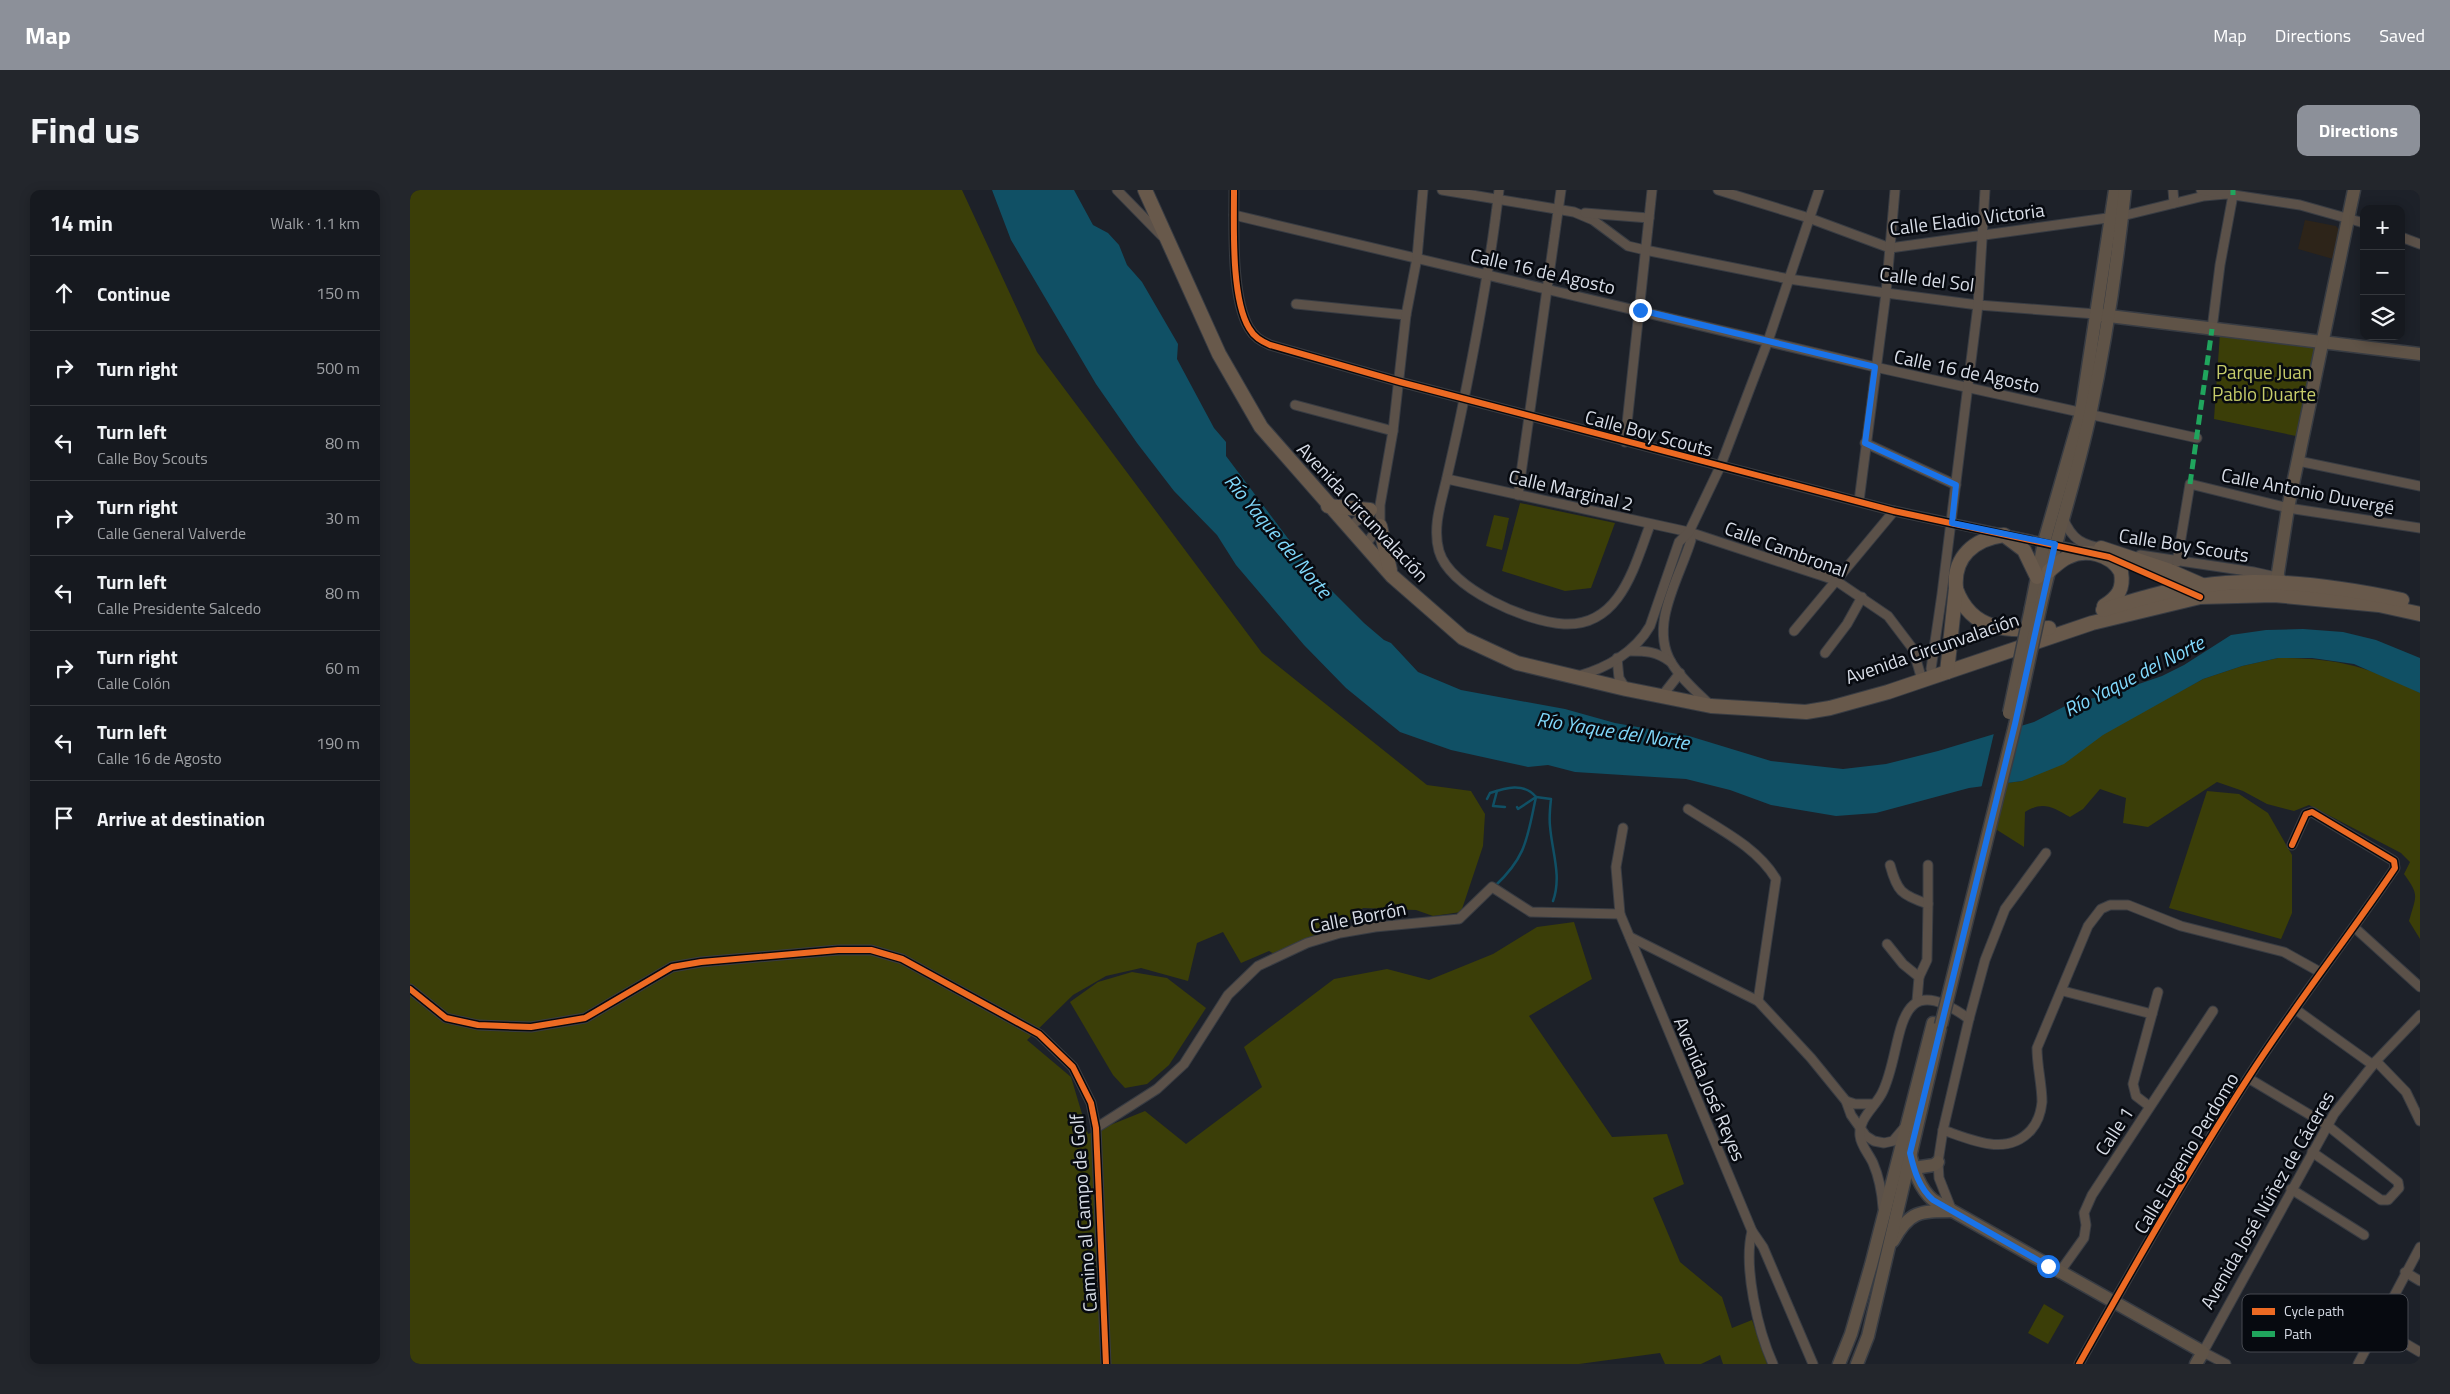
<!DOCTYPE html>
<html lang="en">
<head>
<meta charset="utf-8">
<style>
  body { margin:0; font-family:"Titillium Web",sans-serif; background:#23262c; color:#f1f3f6 }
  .controls { position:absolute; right:15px; top:15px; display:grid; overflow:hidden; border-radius:10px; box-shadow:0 2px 12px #0003 }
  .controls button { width:45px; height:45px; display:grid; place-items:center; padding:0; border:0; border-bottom:1px solid #35383d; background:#16191f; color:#f1f3f6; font:25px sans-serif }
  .stop { position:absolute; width:15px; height:15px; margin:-11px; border:4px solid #1a73e8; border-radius:50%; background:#fff }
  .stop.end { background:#1a73e8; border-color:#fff; box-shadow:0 1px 5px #0008 }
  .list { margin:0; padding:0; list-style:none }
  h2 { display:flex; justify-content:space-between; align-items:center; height:65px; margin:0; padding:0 20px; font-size:21px }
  h2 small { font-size:16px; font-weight:400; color:#9ea0a4 }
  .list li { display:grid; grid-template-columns:32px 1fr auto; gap:15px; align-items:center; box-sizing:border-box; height:75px; padding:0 20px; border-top:1px solid #35383d }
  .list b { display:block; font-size:19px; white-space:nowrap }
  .list p { margin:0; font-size:16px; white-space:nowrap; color:#9ea0a4 }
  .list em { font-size:16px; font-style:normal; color:#9ea0a4 }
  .icon { flex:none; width:28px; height:28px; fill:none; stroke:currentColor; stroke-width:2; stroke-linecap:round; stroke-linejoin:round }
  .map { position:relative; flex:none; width:2010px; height:1174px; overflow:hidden; border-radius:10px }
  header { display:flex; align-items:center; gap:30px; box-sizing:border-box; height:70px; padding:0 25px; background:#8c9099; color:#fff }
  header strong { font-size:24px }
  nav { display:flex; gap:28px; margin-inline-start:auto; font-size:18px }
  .intro { display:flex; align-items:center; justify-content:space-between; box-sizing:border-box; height:120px; padding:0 30px }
  h1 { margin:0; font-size:35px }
  .button { padding:12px 22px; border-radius:10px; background:#8c9099; color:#fff; font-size:18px; font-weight:700 }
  main { display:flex; gap:30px; padding:0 30px }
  aside { flex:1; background:#16191f; border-radius:10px; box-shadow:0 2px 12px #0003 }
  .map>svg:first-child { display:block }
  .commercial { fill:#2d2419 }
  .green { fill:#3b3e08 }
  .water { fill:#105065 }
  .pier { fill:#1d2129 }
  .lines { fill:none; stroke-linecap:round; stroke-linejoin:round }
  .stream { stroke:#105065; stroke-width:2.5 }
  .minor-casing { stroke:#383c43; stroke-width:11 }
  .secondary-casing { stroke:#383c43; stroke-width:15 }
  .primary-casing { stroke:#383c43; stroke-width:16 }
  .minor { stroke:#5b5149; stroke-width:9 }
  .secondary { stroke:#5f5347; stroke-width:12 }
  .primary { stroke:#68594b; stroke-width:14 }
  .secondary-bridge-casing { stroke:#383c43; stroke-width:15; stroke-linecap:butt }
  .secondary-bridge { stroke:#5f5347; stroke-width:12 }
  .quiet { stroke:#20a55d; stroke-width:5; stroke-dasharray:10 5; stroke-linecap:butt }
  .cycleway-casing { stroke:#070a10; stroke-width:9 }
  .cycleway { stroke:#ed6a23; stroke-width:6 }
  .route { stroke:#1a73e8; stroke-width:6 }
  .labels { text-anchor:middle; stroke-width:5; stroke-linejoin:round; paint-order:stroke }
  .street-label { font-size:19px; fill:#d8dde7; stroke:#070a10 }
  .park-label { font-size:19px; fill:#c6cc6a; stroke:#070a10 }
  .water-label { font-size:20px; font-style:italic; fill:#80d8fb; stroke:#070a10 }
  .key { fill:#070a10; stroke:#464950; stroke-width:1 }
  .key-label { font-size:14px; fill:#d8dde7 }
</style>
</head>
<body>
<header>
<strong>Map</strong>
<nav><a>Map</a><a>Directions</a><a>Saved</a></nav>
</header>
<div class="intro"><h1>Find us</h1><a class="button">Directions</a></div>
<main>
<aside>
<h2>14 min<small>Walk · 1.1 km</small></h2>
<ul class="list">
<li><svg class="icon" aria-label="ahead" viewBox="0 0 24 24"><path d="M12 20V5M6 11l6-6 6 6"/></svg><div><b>Continue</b></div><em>150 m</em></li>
<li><svg class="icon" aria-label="right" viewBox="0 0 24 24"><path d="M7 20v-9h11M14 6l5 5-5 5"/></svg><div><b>Turn right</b></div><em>500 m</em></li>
<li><svg class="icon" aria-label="left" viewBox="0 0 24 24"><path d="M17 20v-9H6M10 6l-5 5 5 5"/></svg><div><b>Turn left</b><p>Calle Boy Scouts</p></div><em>80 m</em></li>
<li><svg class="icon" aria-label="right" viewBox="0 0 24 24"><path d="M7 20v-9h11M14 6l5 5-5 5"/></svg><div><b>Turn right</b><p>Calle General Valverde</p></div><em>30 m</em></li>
<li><svg class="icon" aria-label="left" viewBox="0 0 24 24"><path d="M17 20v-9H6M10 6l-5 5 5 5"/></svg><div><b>Turn left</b><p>Calle Presidente Salcedo</p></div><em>80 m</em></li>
<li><svg class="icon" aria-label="right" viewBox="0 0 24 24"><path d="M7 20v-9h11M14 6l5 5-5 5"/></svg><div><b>Turn right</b><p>Calle Colón</p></div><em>60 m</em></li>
<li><svg class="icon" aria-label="left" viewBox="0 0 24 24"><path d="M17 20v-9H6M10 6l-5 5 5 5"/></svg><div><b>Turn left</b><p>Calle 16 de Agosto</p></div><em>190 m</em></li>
<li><svg class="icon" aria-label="arrive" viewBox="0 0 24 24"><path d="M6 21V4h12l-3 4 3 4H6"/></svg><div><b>Arrive at destination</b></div></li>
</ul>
</aside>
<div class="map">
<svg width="2010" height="1174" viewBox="0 0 2010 1174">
  <rect width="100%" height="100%" fill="#1d2129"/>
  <polygon class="commercial" points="1895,30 1926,36 1930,41 1923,69 1888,59"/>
  <g class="green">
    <polygon points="0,0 552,0 627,162 852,463 1017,595 1061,601 1075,624 1073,656 1051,722 1023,726 1006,720 953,718 927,741 864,764 859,761 831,773 813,742 787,753 778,791 731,778 696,786 663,805 617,850 661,887 678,944 735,921 776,954 852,897 834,857 924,789 977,779 1019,790 1083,764 1127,737 1164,732 1182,789 1119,826 1202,947 1257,944 1274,994 1243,1008 1270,1072 1312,1107 1322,1138 1342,1130 1357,1174 1313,1174 1310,1165 1291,1174 1255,1174 1250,1163 1169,1174 0,1174"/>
    <polygon points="1810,143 1901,153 1907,159 1891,247 1804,229"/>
    <polygon points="1110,313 1205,333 1181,398 1155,401 1092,381"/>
    <polygon points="1084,325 1099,328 1092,360 1076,356"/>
    <path d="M1868,468C1926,468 1958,476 2010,503V749L1999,731C2006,705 2010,706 1994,684L2000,672L1991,663L1899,615L1884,621L1857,614L1833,601L1807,592L1738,637L1713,633L1716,608L1690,599L1673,619L1660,627C1642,617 1633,611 1615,622L1614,657L1584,638L1597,593L1612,591L1728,524L1793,489L1832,476Z"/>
    <polygon points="1797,601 1829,604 1858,623 1882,665 1882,723 1871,749 1759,718"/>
    <polygon points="722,782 757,788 796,818 759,875 737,894 715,898 703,885 660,812 688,792"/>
    <polygon points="1634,1114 1654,1126 1638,1154 1618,1143"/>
  </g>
  <polygon class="water" points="582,0 664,0 683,35 698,43 709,55 717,75 732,92 768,154 767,169 804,238 816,252 816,266 904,383 954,433 974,450 981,453 1008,482 1051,500 1155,519 1205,533 1279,546 1361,571 1433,579 1476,574 1528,561 1624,532 1663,512 1694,506 1752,486 1774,475 1821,445 1856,440 1893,439 1933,442 1966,450 2010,468 2010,503 1944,474 1902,468 1868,468 1832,476 1793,489 1693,545 1654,574 1612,591 1559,598 1466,623 1426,626 1361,615 1320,600 1276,589 1165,582 1138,575 1118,577 1041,560 990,542 936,498 894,455 826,375 807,345 764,301 727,253 686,194 601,50"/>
  <polygon class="pier" points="1611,534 1596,596 1571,599 1584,543"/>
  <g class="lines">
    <g class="stream">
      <polyline points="1087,601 1083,616 1095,617"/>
      <path d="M1077,609L1080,603C1095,598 1114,592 1126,607"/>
      <path d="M1107,617L1108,619L1126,607L1141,609C1140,618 1139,627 1140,636C1142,662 1152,686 1143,711"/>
      <path d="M1085,696C1117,666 1117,648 1126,607"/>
    </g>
    <g class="minor-casing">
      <g id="minor">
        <polyline points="707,0 752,46"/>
        <path d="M824,0C824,36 821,108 839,138C844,147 851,151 860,155L990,192L1484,321L1674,361"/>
        <polyline points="1032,0 1164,22 1183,30 1218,56 1235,60 1379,89 1476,103 1568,115 1686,124"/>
        <path d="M1089,0C1081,70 1068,140 1054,209C1049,235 1043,261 1037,287C1032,310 1022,336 1029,361C1040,399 1117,432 1154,434C1210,437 1224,377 1240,335"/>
        <polyline points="1308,0 1399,28 1480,58 1712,26 1794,6 1816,4"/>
        <polyline points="1763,0 1764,13"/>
        <polyline points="1791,0 1890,15 1954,33"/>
        <polyline points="1175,23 1239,28"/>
        <polyline points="824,25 1465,177 1787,248"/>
        <polyline points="1991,47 2010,54"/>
        <polyline points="886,114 996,125"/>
        <polyline points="1802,139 1810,75 1823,5"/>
        <polyline points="885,215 983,241"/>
        <polyline points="1215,252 1242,0"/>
        <polyline points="1455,253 1546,295"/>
        <polyline points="1888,271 2010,296"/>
        <polyline points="1037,289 1279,342 1425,390 1478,426 1503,459 1510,483"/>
        <polyline points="1108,305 1151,0"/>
        <polyline points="1449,311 1476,103 1485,0"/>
        <path d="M1653,328C1662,350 1672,355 1696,359"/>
        <polyline points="938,338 961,320"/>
        <path d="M1279,342L1281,350C1270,387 1239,434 1261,472C1271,489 1287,502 1300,515"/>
        <polyline points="955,355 970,336 970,315 983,241 996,125 1007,68 1013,0"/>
        <polyline points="1730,365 1844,382 1871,388"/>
        <polyline points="1713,371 1772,398"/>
        <polyline points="1767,372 1780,294 1878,318 2010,338"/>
        <polyline points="1384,441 1484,321"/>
        <path d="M1219,461C1236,461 1246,461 1261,472"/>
        <polyline points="1415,463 1437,434 1452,407"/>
        <polyline points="1207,468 1209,488 1216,499"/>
        <polyline points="1521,479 1532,404 1568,115 1575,0"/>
        <path d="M1168,486C1197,478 1225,462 1240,436L1269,352L1279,342L1310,277L1358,151L1409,0"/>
        <polyline points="1252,506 1270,483"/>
        <path d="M1278,619C1309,639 1347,657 1366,689L1348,811"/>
        <path d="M1213,638L1206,677L1210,724L1342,1041C1333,1077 1348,1141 1363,1174"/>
        <path d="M1480,675C1487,701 1491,705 1518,714L1517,770L1509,787"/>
        <polyline points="1518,714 1518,675"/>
        <polyline points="1945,738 2010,797"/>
        <polyline points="1220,747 1348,811 1401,868 1436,911 1441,925 1456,946 1464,951 1474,953 1483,951 1494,938"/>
        <polyline points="1477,754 1493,774 1509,787 1507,811"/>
        <polyline points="0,799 36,828 68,835 121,837 175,828 262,777 291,772 428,760 461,760 492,769 629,844 663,877 681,913 686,938 696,1174"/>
        <polyline points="1653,801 1742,824"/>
        <polyline points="1885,819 1963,875"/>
        <polyline points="1966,871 1996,902 2010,931"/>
        <polyline points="1838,888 1917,935 1988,992 1989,998 1978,1010 1971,1010 1902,962"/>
        <polyline points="1436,911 1445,914 1464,914"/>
        <polyline points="1739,916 1726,906 1723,894 1748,802"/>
        <polyline points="686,938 747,899 774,874 818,805 848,776 897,753 930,743 965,737 1049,729 1082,697 1121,722 1210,724"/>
        <path d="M1533,940C1562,950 1597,967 1621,940C1628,932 1631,922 1632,912C1632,894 1627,877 1627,858L1678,736L1691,719L1700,715H1718L1771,736L1874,762L1910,782"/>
        <polyline points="1881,999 1954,1045"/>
        <path d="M1473,1018C1472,1002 1469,987 1463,973C1459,964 1451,956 1450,946C1448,929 1465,917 1472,903C1495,859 1480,771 1559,829"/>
        <polyline points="1542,1021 1529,988 1528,972 1533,940 1559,829 1575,770 1595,719 1636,663"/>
        <polyline points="1342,1041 1353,1057 1403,1174"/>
        <polyline points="1995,1082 2010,1091"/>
        <polyline points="1649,1083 1674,1048 1676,1035 1674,1023 1682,1005 1803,821"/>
        <polyline points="1969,1138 2010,1162"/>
        <path d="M1669,1174C1723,1078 1778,981 1838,888C1884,816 1937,749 1985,678L1984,671L1902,622L1896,624L1882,655"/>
        <polyline points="1816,1174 1793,1162 1924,924 1966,871 2010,825"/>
        <polyline points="1948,1174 2010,1057"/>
      </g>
    </g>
    <g class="secondary-casing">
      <g id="secondary">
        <polyline points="1691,125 2010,164"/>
        <polyline points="1865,402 1878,318 1944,0"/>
        <polyline points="1621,418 1634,352 1671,223 1705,0"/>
        <path d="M1630,419C1644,354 1666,290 1680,225C1696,151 1707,75 1715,0"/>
        <path d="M1500,963C1504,980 1509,998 1523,1010L1793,1162L1786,1174"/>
        <polyline points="1504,978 1524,975 1528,972"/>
        <path d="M1483,1051C1499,1021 1510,1021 1542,1021"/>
        <polyline points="1429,1174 1441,1144 1461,1075 1523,833"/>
        <polyline points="1447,1174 1458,1146 1530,839"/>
      </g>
    </g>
    <g class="primary-casing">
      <g id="primary">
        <polyline points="735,0 809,164 851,237 982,386 1053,448 1107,473 1216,499 1301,516 1396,522 1420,518 1478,502 1682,433 1790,407 1864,405 1969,415 2010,424"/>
        <polyline points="918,316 960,320"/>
        <polyline points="970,336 980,380"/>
        <polyline points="1691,358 1760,381 1792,395"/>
        <path d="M1639,381C1645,376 1651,370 1658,367C1676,358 1701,364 1711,382C1714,399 1708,407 1694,416"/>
        <path d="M1546,399C1562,443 1599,441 1639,438"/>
        <path d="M1693,420C1725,410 1757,400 1790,396C1852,386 1931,397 1992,410"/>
        <path d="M1537,482L1546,398C1543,367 1564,349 1594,345L1614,360L1627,387"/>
      </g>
    </g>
    <use href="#minor" class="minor"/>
    <use href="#secondary" class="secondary"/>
    <use href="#primary" class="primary"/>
    <g class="secondary-bridge-casing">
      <g id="secondary-bridge">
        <polyline points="1599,523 1621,418"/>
        <polyline points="1531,835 1605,535 1630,419"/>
      </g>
    </g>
    <use href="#secondary-bridge" class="secondary-bridge"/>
    <g class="quiet">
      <polyline points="1823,5 1823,0"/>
      <polyline points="1780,294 1802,139"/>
    </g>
    <g class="cycleway-casing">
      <g id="cycleway">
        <path d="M824,0C824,36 821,108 839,138C844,147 851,151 860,155L990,192L1484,321L1699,367L1790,407"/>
        <polyline points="0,799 36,828 68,835 121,837 175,828 262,777 291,772 428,760 461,760 492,769 629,844 663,877 681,913 686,938 696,1174"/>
        <path d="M1669,1174C1723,1078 1778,981 1838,888C1884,816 1937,749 1985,678L1984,671L1902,622L1896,624L1882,655"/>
      </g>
    </g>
    <use href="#cycleway" class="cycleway"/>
  </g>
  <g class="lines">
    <path class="route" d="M1230,120L1465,177L1455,253L1546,295L1542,333L1645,354L1605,534L1500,963C1504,980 1509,998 1523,1010L1638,1076"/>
  </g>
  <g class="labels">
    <g class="street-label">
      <text transform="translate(1557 29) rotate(-7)" y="7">Calle Eladio Victoria</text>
      <text transform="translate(1133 81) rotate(13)" y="7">Calle 16 de Agosto</text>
      <text transform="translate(1517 89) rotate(7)" y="7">Calle del Sol</text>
      <text transform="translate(1557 181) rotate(12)" y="7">Calle 16 de Agosto</text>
      <text transform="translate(1239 243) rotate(15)" y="7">Calle Boy Scouts</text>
      <text transform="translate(1161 300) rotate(13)" y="7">Calle Marginal 2</text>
      <text transform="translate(1898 301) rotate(11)" y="7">Calle Antonio Duvergé</text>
      <text transform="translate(953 322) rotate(47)" y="7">Avenida Circunvalación</text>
      <text transform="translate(1774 355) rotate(9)" y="7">Calle Boy Scouts</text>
      <text transform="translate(1376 359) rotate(20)" y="7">Calle Cambronal</text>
      <text transform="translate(1522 458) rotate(-19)" y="7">Avenida Circunvalación</text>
      <text transform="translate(948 727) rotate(-11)" y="7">Calle Borrón</text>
      <text transform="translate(1300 899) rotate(67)" y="7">Avenida José Reyes</text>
      <text transform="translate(1704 941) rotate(-57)" y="7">Calle 1</text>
      <text transform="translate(1776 963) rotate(-59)" y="7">Calle Eugenio Perdomo</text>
      <text transform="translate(1857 1010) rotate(-60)" y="7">Avenida José Núñez de Cáceres</text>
      <text transform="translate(673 1023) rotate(-94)" y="7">Camino al Campo de Golf</text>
    </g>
    <g class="park-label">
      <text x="1854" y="189">Parque Juan<tspan x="1854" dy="22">Pablo Duarte</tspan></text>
    </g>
    <g class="water-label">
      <text transform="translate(868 346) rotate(50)" y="7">Río Yaque del Norte</text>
      <text transform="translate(1724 486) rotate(-27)" y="7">Río Yaque del Norte</text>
      <text transform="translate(1203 541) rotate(9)" y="7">Río Yaque del Norte</text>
    </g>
  </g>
  <rect x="1832" y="1104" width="166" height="58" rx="8" class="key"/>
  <rect x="1842" y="1118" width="23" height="7" fill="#ed6a23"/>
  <rect x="1842" y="1141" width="23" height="6" fill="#20a55d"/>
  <g class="key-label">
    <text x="1874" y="1126">Cycle path</text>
    <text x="1874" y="1149">Path</text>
  </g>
</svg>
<div class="controls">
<button>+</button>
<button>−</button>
<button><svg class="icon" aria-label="layers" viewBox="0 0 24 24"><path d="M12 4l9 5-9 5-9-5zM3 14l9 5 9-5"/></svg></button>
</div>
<div class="stop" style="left:1638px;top:1076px"></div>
<div class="stop end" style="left:1230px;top:120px"></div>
</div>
</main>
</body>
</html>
